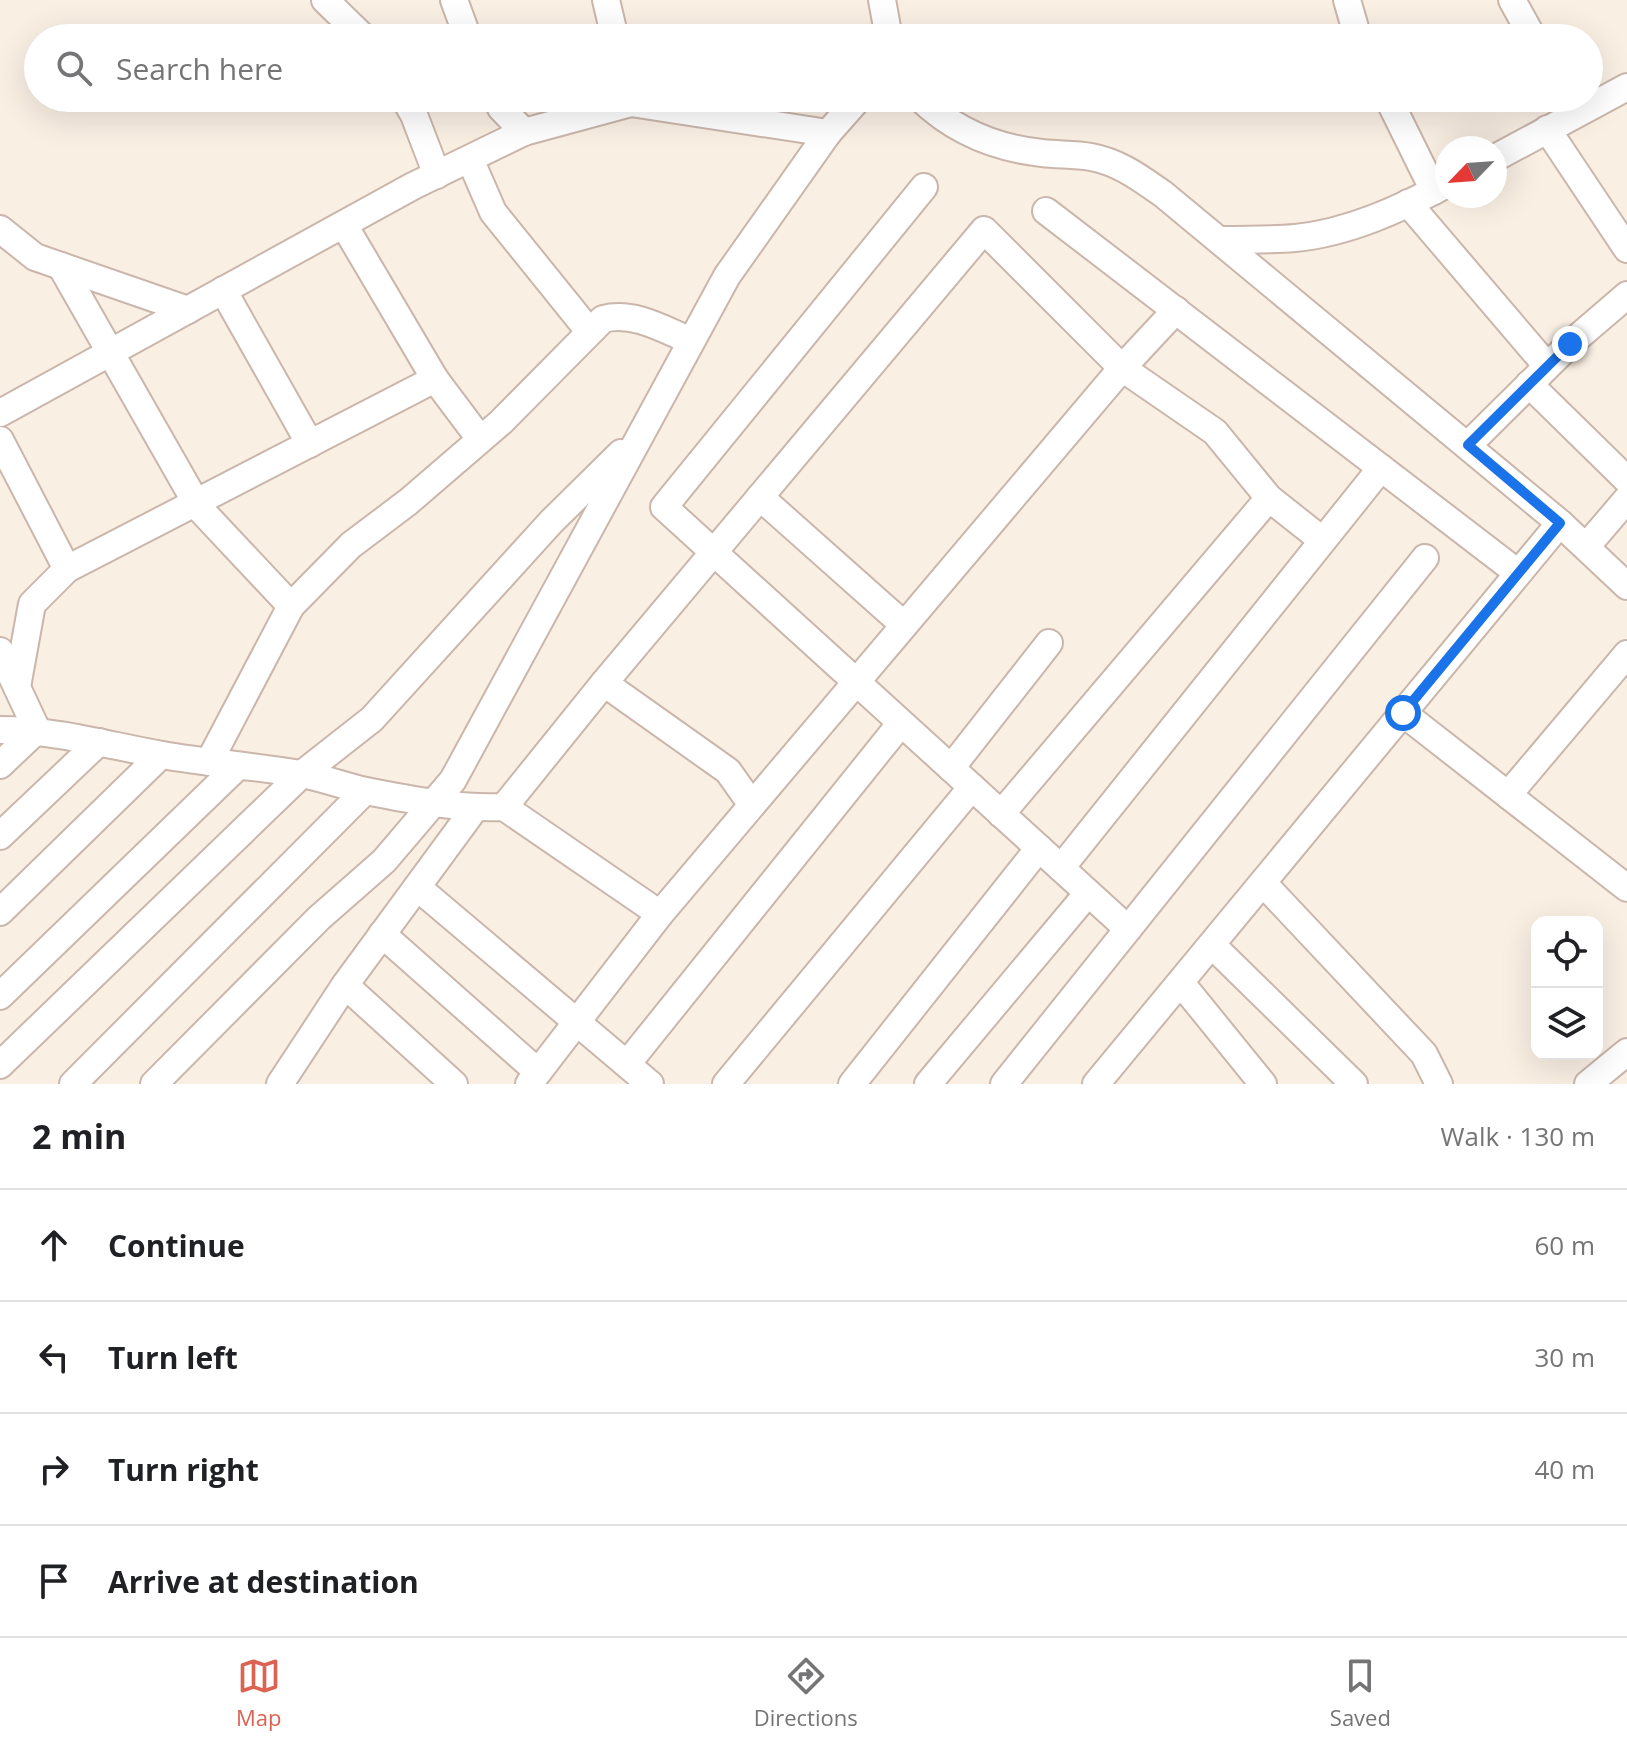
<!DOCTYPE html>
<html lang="en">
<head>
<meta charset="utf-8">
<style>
  body { margin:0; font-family:"Open Sans",sans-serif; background:#f2f2f2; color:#202124 }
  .controls { position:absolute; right:24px; bottom:24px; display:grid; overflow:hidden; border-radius:16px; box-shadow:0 8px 32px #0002 }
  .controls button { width:72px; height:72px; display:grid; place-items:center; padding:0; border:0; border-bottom:2px solid #e0e0e0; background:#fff; color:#202124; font:40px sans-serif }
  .compass { position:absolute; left:1435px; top:136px; width:72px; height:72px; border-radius:50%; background:#fff; box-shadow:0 8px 32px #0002; rotate:245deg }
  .stop { position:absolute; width:24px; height:24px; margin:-18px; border:6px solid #1a73e8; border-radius:50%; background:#fff }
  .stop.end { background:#1a73e8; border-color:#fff; box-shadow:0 2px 8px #0008 }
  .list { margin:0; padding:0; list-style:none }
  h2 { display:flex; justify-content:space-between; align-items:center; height:104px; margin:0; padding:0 32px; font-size:34px }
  h2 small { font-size:26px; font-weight:400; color:#757577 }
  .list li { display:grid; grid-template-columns:52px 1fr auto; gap:24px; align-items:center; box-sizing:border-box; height:112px; padding:0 32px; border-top:2px solid #e0e0e0 }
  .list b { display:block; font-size:30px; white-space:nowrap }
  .list em { font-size:26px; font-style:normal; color:#757577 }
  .icon { flex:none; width:44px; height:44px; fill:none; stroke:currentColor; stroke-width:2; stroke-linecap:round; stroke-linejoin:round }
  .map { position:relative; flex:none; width:1627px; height:1084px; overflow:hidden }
  .search { position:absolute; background:#fff; box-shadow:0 8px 32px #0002; left:24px; right:24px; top:24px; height:88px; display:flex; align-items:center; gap:20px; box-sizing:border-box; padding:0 28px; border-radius:44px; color:#757577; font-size:30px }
  .sheet { height:552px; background:#fff }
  nav { display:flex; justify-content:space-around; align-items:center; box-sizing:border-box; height:112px; border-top:2px solid #e0e0e0; background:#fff; font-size:22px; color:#757577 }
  nav a { display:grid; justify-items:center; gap:4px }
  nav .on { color:#dc6351 }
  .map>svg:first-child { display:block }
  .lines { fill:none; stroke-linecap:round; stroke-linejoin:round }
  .street-casing { stroke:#cab6ab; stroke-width:30 }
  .street { stroke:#fff; stroke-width:26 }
  .route { stroke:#1a73e8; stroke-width:10 }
</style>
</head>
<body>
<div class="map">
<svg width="1627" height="1084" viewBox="0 0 1627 1084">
  <rect width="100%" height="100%" fill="#faefe3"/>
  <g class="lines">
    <g class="street-casing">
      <g id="street">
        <polyline points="325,0 364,38"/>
        <polyline points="454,0 468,38"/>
        <polyline points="606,0 615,38"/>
        <polyline points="882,0 889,38"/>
        <polyline points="1347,0 1358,38"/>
        <polyline points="1512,0 1533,38"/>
        <polyline points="404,98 414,115 437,175"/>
        <polyline points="496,98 501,108 524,132"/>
        <path d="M920,98C954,131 995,148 1042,153C1058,155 1075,154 1091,157C1119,162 1140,178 1163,194L1560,523L1627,586"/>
        <polyline points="1388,98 1434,191"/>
        <polyline points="1547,129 1627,249"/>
        <polyline points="1495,158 1627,87"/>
        <polyline points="470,159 493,212 589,331"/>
        <polyline points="924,187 664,507 1128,929"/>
        <polyline points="1408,203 1547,366"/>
        <polyline points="1046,211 1518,573"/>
        <polyline points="344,225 435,379 480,439"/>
        <polyline points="0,229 35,257 188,310"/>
        <path d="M1220,240C1245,240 1270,240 1295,238C1348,233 1400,209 1447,184"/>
        <polyline points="61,266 199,508 291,606"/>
        <polyline points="223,290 310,444"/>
        <polyline points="1529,384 1627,480"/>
        <polyline points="0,413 413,186 524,132 631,103 828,133 859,98"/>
        <polyline points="0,440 67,569"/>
        <polyline points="1468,445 1570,344 1627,295"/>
        <polyline points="760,497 904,625"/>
        <polyline points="1586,547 1627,499"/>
        <polyline points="0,651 37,730 0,765"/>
        <polyline points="604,683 728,771 752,805"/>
        <polyline points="17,687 32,604 67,569 435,379"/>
        <polyline points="1403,713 1627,888"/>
        <path d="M0,730C56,730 107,745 162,755C208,763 255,766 301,774C323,778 344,786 366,791C411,800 458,809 504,807L660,914L1122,368L1176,310"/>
        <path d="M209,762L291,606L351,545L408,502L501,422L603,319C634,311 663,329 691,341"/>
        <polyline points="951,768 1049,643"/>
        <polyline points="1508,795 1627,654"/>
        <polyline points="504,807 604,683 984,230 1122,368 1215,432 1269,498 1322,540"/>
        <polyline points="1001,814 1269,498"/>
        <polyline points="0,836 99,742"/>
        <polyline points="1061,868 1381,468"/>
        <polyline points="1263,883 1424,1054 1439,1084"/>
        <polyline points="417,887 650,1084"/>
        <polyline points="0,912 161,755"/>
        <polyline points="382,934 538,1072"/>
        <polyline points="1212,945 1354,1084"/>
        <polyline points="1181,983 1263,1084"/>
        <polyline points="345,985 454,1084"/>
        <polyline points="0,996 237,767"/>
        <polyline points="627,1064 901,723"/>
        <polyline points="0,1065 302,774 372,719 551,522 621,453"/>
        <polyline points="73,1084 365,791"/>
        <polyline points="154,1084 319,918 384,861 453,780 727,276 828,133"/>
        <polyline points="280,1084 345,985 475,808"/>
        <polyline points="529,1084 660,914"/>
        <polyline points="726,1084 972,787"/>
        <polyline points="852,1084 1039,848"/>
        <polyline points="928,1084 1088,893"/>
        <polyline points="1004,1084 1425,558"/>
        <polyline points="1096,1084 1560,523"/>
        <polyline points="1588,1084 1627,1052"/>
      </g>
    </g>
    <use href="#street" class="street"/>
  </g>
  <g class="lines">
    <polyline class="route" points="1403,713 1560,523 1468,445 1570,344"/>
  </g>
</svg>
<div class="controls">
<button><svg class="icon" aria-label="locate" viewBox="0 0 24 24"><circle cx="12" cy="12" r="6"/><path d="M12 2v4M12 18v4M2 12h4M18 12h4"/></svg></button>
<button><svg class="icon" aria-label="layers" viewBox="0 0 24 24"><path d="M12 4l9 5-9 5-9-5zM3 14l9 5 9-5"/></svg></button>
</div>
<svg class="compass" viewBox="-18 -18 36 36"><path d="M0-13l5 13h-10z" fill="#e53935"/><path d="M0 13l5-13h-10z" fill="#757577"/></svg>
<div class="stop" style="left:1403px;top:713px"></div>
<div class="stop end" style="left:1570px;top:344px"></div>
<div class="search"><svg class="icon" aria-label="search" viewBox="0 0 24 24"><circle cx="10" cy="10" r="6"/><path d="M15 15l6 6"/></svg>Search here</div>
</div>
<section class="sheet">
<h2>2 min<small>Walk · 130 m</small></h2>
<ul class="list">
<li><svg class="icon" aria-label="ahead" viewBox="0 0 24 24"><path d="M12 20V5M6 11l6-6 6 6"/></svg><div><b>Continue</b></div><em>60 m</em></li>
<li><svg class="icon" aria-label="left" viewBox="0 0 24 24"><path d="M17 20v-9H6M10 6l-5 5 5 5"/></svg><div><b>Turn left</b></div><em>30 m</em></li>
<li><svg class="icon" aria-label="right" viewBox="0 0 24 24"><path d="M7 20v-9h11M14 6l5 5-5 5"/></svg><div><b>Turn right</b></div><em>40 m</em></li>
<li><svg class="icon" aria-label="arrive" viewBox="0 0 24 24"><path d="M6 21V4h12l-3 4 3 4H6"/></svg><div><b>Arrive at destination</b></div></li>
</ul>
</section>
<nav>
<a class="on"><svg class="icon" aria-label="map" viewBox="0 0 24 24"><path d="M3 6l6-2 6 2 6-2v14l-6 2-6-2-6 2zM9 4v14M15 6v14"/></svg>Map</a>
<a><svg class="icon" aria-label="directions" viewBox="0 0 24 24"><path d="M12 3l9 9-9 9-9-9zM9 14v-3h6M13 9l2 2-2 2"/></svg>Directions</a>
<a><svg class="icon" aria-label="saved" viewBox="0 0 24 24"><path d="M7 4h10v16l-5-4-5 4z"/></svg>Saved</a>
</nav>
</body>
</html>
